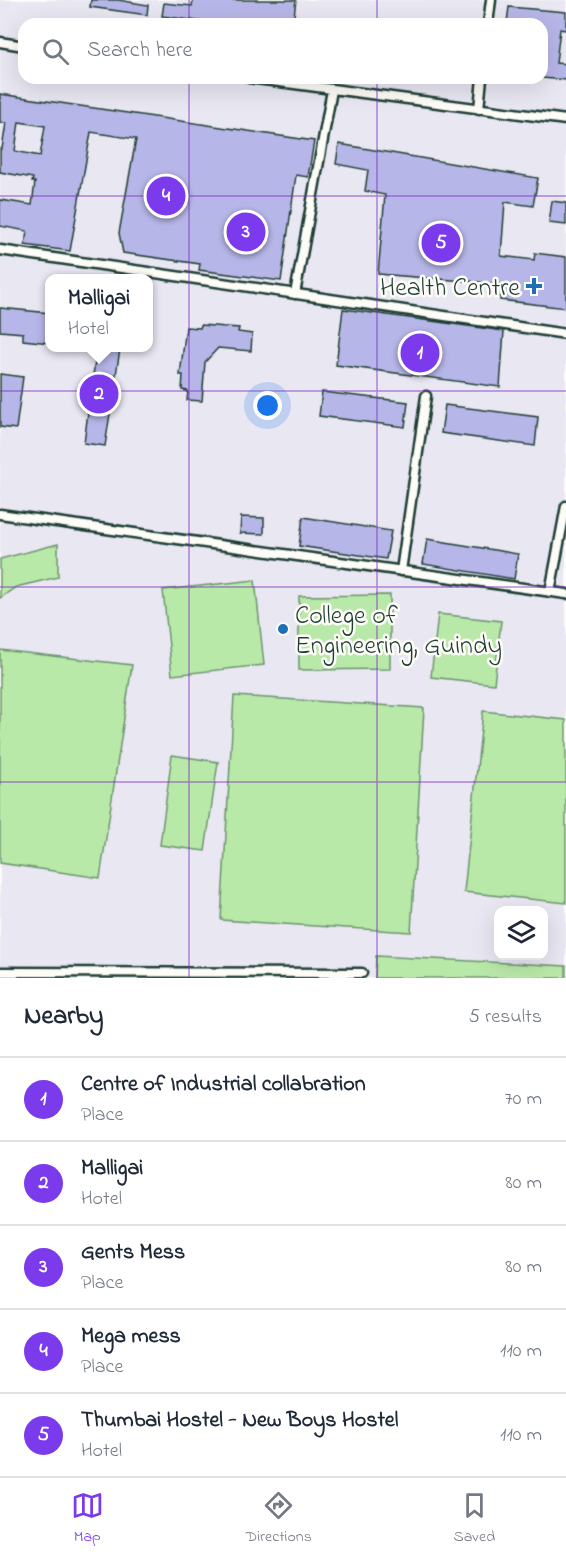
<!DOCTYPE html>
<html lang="en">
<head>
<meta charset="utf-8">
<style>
  body { margin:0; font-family:"Indie Flower",sans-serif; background:#f2f2f3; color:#1f2937 }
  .controls { position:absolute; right:18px; bottom:18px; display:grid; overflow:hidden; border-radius:12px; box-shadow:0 6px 24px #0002 }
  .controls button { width:54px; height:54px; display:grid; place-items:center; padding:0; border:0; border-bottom:2px solid #e0e1e3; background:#fff; color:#1f2937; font:30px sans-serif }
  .you { position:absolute; left:268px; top:406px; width:21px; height:21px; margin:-15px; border:4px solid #fff; border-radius:50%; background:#1a73e8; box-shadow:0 0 0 9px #1a73e833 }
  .badge { display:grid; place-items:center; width:39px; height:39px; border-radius:50%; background:#7c3aed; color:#fff; font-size:20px; font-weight:700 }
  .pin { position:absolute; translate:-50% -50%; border:3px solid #fff; box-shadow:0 2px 6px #0006 }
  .popup { position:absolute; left:45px; top:274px; width:108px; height:78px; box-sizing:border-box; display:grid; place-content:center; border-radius:12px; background:#fff; filter:drop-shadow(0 2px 4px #0005); font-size:20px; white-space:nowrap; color:#747a83 }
  .popup b { font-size:22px; color:#1f2937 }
  .popup::after { content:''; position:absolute; left:50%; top:100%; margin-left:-12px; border:12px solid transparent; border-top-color:#fff }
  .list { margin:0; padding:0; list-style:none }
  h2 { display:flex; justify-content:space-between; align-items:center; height:78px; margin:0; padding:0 24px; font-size:26px }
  h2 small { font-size:20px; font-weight:400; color:#747a83 }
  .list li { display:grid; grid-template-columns:39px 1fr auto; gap:18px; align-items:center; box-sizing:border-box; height:84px; padding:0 24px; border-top:2px solid #e0e1e3 }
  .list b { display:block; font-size:22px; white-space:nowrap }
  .list p { margin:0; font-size:20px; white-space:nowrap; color:#747a83 }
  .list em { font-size:20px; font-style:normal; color:#747a83 }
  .icon { flex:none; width:33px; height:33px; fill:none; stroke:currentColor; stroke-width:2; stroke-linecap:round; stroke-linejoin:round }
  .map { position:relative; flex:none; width:566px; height:978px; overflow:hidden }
  .search { position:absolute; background:#fff; box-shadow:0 6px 24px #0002; left:18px; right:18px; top:18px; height:66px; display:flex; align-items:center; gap:15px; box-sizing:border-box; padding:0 21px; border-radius:18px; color:#747a83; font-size:22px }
  .sheet { height:498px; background:#fff }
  nav { display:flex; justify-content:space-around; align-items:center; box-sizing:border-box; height:84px; border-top:2px solid #e0e1e3; background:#fff; font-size:16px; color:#747a83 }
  nav a { display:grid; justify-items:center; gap:3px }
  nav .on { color:#7c3aed }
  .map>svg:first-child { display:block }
  .built { fill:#e8e7f2; fill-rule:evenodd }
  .pitch { fill:#b9e9a8; stroke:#6c936e; stroke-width:1.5 }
  .building { fill:#b7b6e8; stroke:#1f3d34; stroke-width:1.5; fill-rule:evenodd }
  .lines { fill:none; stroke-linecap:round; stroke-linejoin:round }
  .lane-casing { stroke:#1f3d34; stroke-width:13 }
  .lane { stroke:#fdfcf7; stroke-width:8 }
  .grid { fill:none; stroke:#7b2cbf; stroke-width:1.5; stroke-opacity:0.55 }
  .poi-dot { fill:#1f6fb2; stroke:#fdfcf7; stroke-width:2 }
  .labels { text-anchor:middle; stroke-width:5; stroke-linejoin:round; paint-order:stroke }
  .poi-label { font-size:26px; fill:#1f3d34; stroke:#fdfcf7; text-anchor:end }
</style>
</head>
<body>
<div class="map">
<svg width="566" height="978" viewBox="0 0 566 978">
  <rect width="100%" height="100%" fill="#fdfcf7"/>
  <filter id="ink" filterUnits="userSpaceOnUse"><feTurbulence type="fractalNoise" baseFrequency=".0167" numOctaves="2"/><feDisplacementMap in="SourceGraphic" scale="12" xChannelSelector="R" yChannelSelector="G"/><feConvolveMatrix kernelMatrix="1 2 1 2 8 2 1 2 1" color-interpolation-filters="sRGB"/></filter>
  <g filter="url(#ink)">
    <path class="built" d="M0,0H566V978H0ZM24,24H542V78H24ZM50,278H148V348H50ZM498,910H544V956H498Z"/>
    <g class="pitch">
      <polygon points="58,544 58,577 16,587 0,598 0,559"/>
      <polygon points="255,580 264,665 172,675 163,590"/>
      <polygon points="390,595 390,669 299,670 299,596"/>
      <polygon points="438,614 501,621 494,684 431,677"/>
      <polygon points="0,650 132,665 100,878 0,863"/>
      <polygon points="234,696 424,708 411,932 221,920"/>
      <polygon points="483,711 566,720 566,903 464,892"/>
      <polygon points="172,755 218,762 205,851 160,845"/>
      <polygon points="376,956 566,966 566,978 375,978"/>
    </g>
    <g class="building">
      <polygon points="91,0 118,0 148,5 147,15 90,7"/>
      <polygon points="193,0 296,0 293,24 219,24 162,16 164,3 192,6"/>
      <polygon points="509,7 566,12 566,30 560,29 556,63 566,64 566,80 542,78 542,24 507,22"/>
      <path d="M0,94L314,141L308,177L296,175L281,281L199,270L200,264L123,253L119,233L136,139L91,132L70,251L25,245L27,231L0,226V200L32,205L35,182H32L33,178L0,172V149H2L6,123L0,122ZM19,122L45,126L40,156L15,151Z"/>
      <polygon points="339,144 538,178 533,206 505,202 501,256 534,260 535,253 566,257 566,308 500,300 502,284 378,274 385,195 365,191 368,170 336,164"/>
      <polygon points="552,201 566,203 566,225 549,223"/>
      <polygon points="0,308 50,313 50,343 23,340 23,333 0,331"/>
      <polygon points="343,309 504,331 500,387 336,365"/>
      <polygon points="201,325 239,328 238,332 252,334 251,351 218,348 205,362 202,401 187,400 188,391 182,390 183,375 180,375 186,327 200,328"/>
      <polygon points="97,348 120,349 105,446 84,443 89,405 83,405 86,382 92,382"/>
      <polygon points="0,374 23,377 16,429 0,427"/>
      <polygon points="322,392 408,402 405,427 319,416"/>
      <polygon points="445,405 538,417 535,446 441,433"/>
      <polygon points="241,517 264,518 264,534 240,533"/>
      <polygon points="303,517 391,531 386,559 299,546"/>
      <polygon points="427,539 518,554 514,579 423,564"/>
    </g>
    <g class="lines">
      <g class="lane-casing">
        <g id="lane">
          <polyline points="488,24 491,0"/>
          <polyline points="0,42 24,46"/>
          <polyline points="249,78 566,120"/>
          <polyline points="479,109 482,78"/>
          <polyline points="0,250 566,334"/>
          <polyline points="295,294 332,90"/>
          <polyline points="0,514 566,594"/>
          <polyline points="401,571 426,396"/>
          <polyline points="550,592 566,506"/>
          <polyline points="0,972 362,973"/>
        </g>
      </g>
      <use href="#lane" class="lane"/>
    </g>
  </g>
  <path class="grid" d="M189,0V24M377,0V24M189,78V978M377,78V978M0,196H566M0,391H566M0,587H566M0,782H566"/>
  <g class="poi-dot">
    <path d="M531 277h6v6h6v6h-6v6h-6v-6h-6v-6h6z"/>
    <circle cx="283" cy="629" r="6"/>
  </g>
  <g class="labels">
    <g class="poi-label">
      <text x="520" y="295">Health Centre</text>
      <text x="295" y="623" text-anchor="start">College of<tspan x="295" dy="30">Engineering, Guindy</tspan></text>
    </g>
  </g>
</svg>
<div class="controls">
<button><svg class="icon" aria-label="layers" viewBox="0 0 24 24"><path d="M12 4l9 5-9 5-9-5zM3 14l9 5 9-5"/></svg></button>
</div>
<div class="you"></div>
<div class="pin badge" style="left:420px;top:353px">1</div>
<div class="pin badge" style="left:99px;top:394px">2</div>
<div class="popup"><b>Malligai</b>Hotel</div>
<div class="pin badge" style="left:246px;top:232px">3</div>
<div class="pin badge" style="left:166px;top:196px">4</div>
<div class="pin badge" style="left:441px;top:243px">5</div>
<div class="search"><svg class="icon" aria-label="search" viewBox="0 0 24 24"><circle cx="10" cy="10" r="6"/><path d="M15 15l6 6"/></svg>Search here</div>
</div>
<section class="sheet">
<h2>Nearby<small>5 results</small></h2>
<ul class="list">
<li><span class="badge">1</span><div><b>Centre of Industrial collabration</b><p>Place</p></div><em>70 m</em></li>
<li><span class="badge">2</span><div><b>Malligai</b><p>Hotel</p></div><em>80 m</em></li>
<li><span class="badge">3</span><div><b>Gents Mess</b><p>Place</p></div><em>80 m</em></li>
<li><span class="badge">4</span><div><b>Mega mess</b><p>Place</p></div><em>110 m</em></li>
<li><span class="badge">5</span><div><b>Thumbai Hostel - New Boys Hostel</b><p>Hotel</p></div><em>110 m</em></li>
</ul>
</section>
<nav>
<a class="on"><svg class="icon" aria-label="map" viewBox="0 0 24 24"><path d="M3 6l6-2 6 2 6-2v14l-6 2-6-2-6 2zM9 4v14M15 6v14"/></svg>Map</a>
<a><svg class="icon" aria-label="directions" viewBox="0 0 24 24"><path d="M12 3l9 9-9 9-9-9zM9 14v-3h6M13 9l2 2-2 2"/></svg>Directions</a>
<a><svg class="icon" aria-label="saved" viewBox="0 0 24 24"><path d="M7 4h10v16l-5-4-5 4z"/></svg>Saved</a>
</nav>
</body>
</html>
